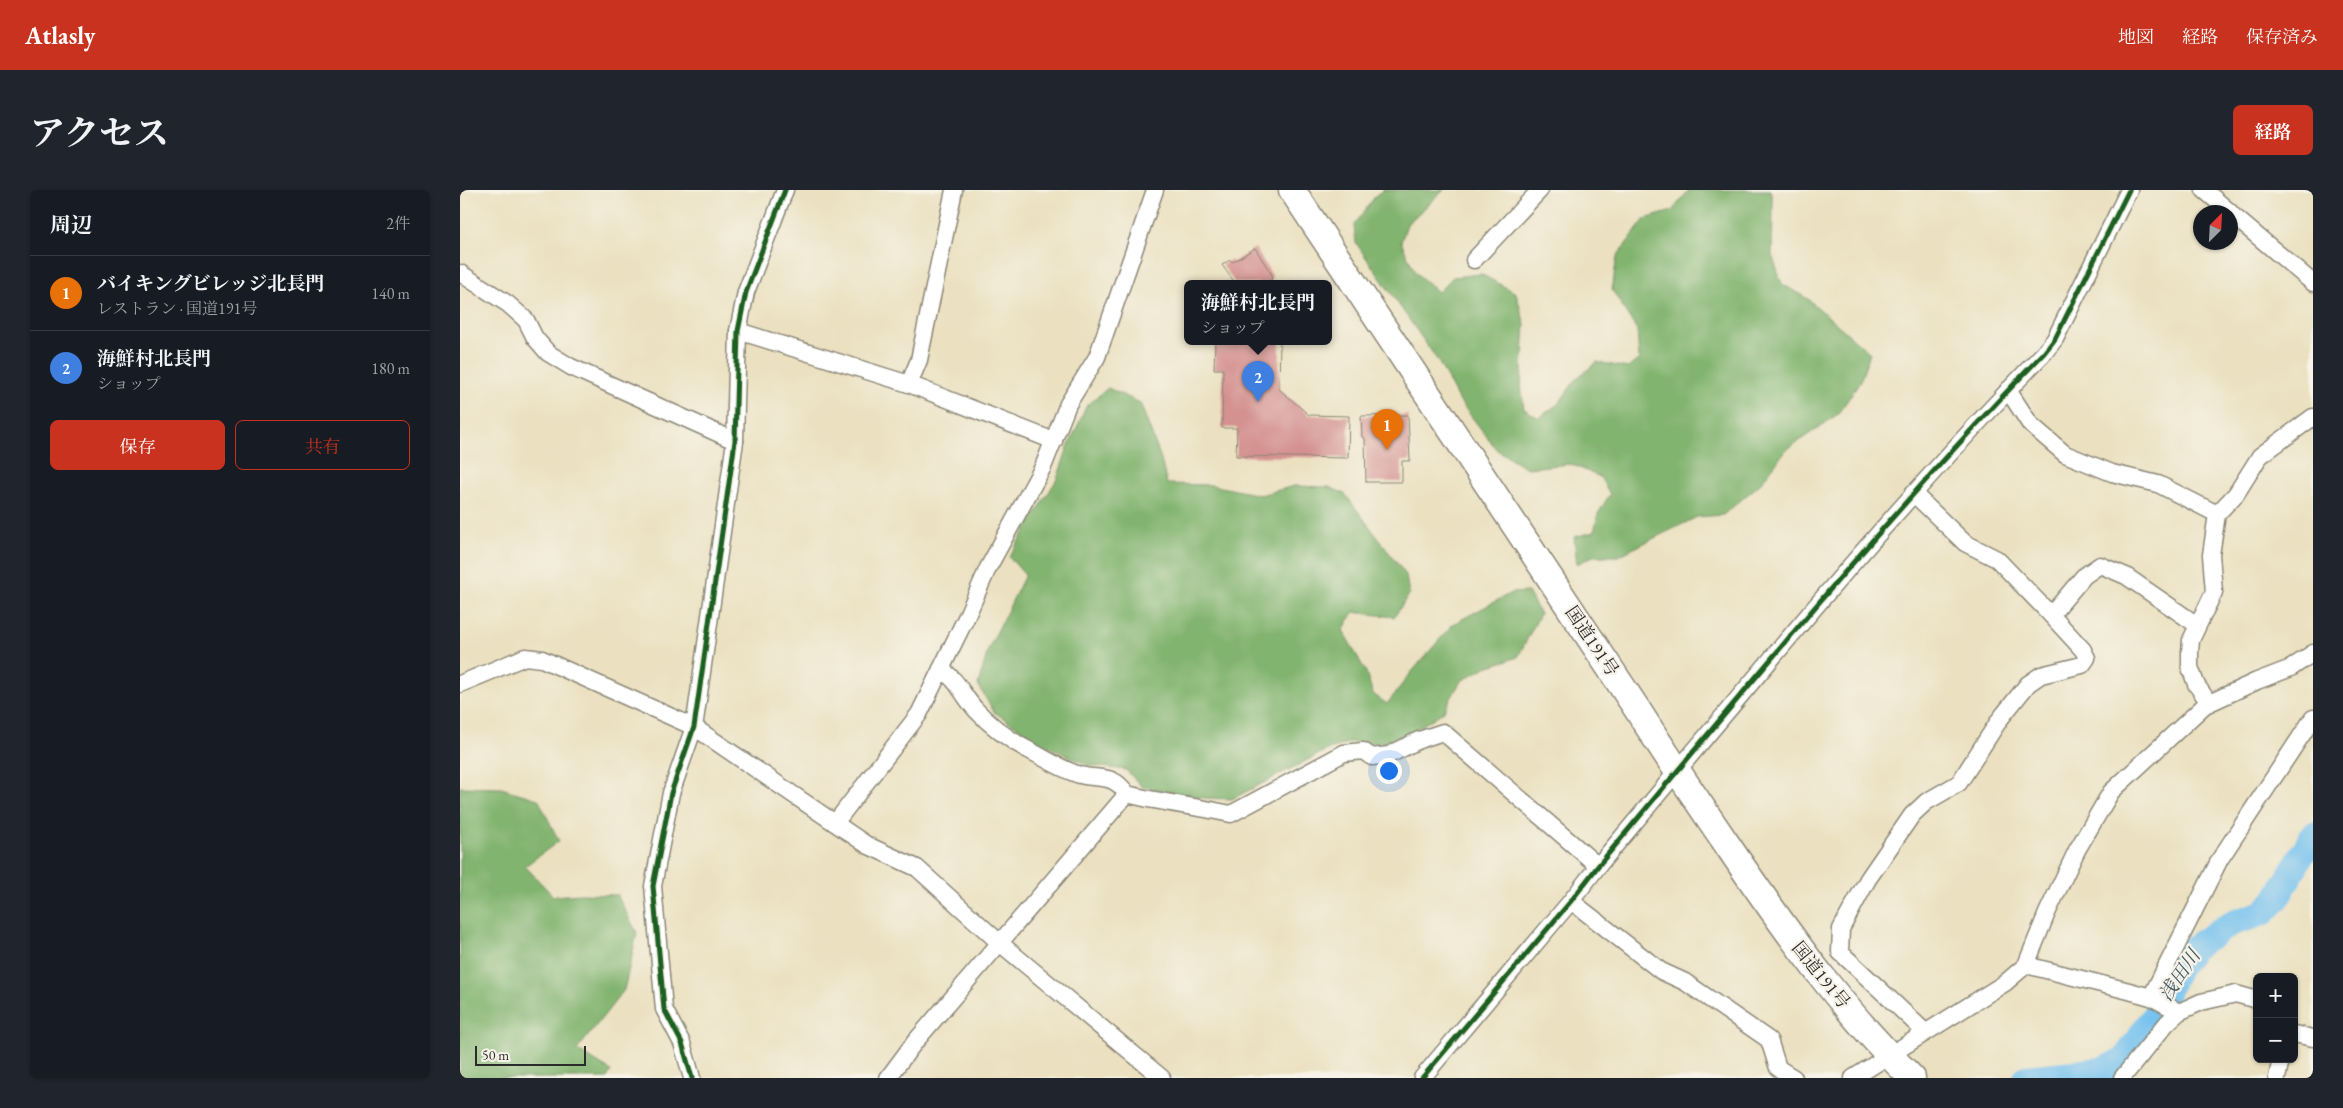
<!DOCTYPE html>
<html lang="ja">
<head>
<meta charset="utf-8">
<style>
  body { margin:0; font-family:"EB Garamond","Noto Serif JP",serif; background:#20242c; color:#f1f3f6 }
  .controls { position:absolute; right:15px; bottom:15px; display:grid; overflow:hidden; border-radius:8px; box-shadow:0 1px 4px #0004 }
  .controls button { width:45px; height:45px; display:grid; place-items:center; padding:0; border:0; border-bottom:1px solid #363941; background:#171b24; color:#f1f3f6; font:25px sans-serif }
  .compass { position:absolute; left:1733px; top:15px; width:45px; height:45px; border-radius:50%; background:#171b24; box-shadow:0 1px 4px #0004; rotate:24deg }
  .scale { position:absolute; left:15px; bottom:12px; width:111px; box-sizing:border-box; padding-left:5px; border:2px solid #2b2b2b; border-top:0; font-size:14px; line-height:18px; white-space:nowrap; color:#2b2b2b; -webkit-text-stroke:4px #f7f3e8; paint-order:stroke }
  .you { position:absolute; left:928px; top:580px; width:18px; height:18px; margin:-12px; border:4px solid #fff; border-radius:50%; background:#1a73e8; box-shadow:0 0 0 8px #1a73e833 }
  .badge { display:grid; place-items:center; width:32px; height:32px; border-radius:50%; background:#c8321e; color:#fff; font-size:16px; font-weight:700 }
  .pin { position:absolute; translate:-50% -41px; filter:drop-shadow(0 1px 2px #0008) }
  .pin::after { content:''; position:absolute; top:26px; width:18px; height:15px; background:inherit; clip-path:polygon(0 0,100% 0,50% 100%) }
  .popup { position:absolute; left:724px; top:90px; width:148px; height:65px; box-sizing:border-box; display:grid; place-content:center; border-radius:8px; background:#171b24; filter:drop-shadow(0 1px 4px #0005); font-size:16px; white-space:nowrap; color:#9ea1a6 }
  .popup b { font-size:19px; color:#f1f3f6 }
  .popup::after { content:''; position:absolute; left:50%; top:100%; margin-left:-10px; border:10px solid transparent; border-top-color:#171b24 }
  .list { margin:0; padding:0; list-style:none }
  h2 { display:flex; justify-content:space-between; align-items:center; height:65px; margin:0; padding:0 20px; font-size:21px }
  h2 small { font-size:16px; font-weight:400; color:#9ea1a6 }
  .list li { display:grid; grid-template-columns:32px 1fr auto; gap:15px; align-items:center; box-sizing:border-box; height:75px; padding:0 20px; border-top:1px solid #363941 }
  .list b { display:block; font-size:19px; white-space:nowrap }
  .list p { margin:0; font-size:16px; white-space:nowrap; color:#9ea1a6 }
  .list em { font-size:16px; font-style:normal; color:#9ea1a6 }
  .actions { display:flex; gap:10px; padding:15px 20px }
  .actions a { flex:1; padding:11px 0; border:1px solid #c8321e; border-radius:8px; text-align:center; font-size:18px; color:#c8321e }
  .actions .main { background:#c8321e; color:#fff }
  .map { position:relative; flex:none; width:1853px; height:888px; overflow:hidden; border-radius:8px }
  header { display:flex; align-items:center; gap:30px; box-sizing:border-box; height:70px; padding:0 25px; background:#c8321e; color:#fff }
  header strong { font-size:24px }
  nav { display:flex; gap:28px; margin-inline-start:auto; font-size:18px }
  .intro { display:flex; align-items:center; justify-content:space-between; box-sizing:border-box; height:120px; padding:0 30px }
  h1 { margin:0; font-size:35px }
  .button { padding:12px 22px; border-radius:8px; background:#c8321e; color:#fff; font-size:18px; font-weight:700 }
  main { display:flex; gap:30px; padding:0 30px }
  aside { flex:1; background:#171b24; border-radius:8px; box-shadow:0 1px 4px #0004 }
  .map>svg:first-child { display:block }
  .forest { fill:#81b46e; stroke:#56704c }
  .lines { fill:none; stroke-linecap:round; stroke-linejoin:round }
  .river { stroke:#74c1ee; stroke-width:26 }
  .building { fill:#d4918f }
  .minor-casing { stroke:#8b8676; stroke-width:19 }
  .trunk-casing { stroke:#8b8676; stroke-width:29 }
  .minor { stroke:#fff; stroke-width:16 }
  .trunk { stroke:#fff; stroke-width:26 }
  .cycleway-casing { stroke:#f7f3e8; stroke-width:8 }
  .cycleway { stroke:#1b5e20; stroke-width:5 }
  .labels { text-anchor:middle; stroke-width:4.5; stroke-linejoin:round; paint-order:stroke }
  .street-label { font-size:18px; fill:#2b2b2b; stroke:#f7f3e8 }
  .water-label { font-size:19px; font-style:italic; fill:#415866; stroke:#f7f3e8 }
</style>
</head>
<body>
<header>
<strong>Atlasly</strong>
<nav><a>地図</a><a>経路</a><a>保存済み</a></nav>
</header>
<div class="intro"><h1>アクセス</h1><a class="button">経路</a></div>
<main>
<aside>
<h2>周辺<small>2件</small></h2>
<ul class="list">
<li><span class="badge" style="background:#e8710a">1</span><div><b>バイキングビレッジ北長門</b><p>レストラン · 国道191号</p></div><em>140 m</em></li>
<li><span class="badge" style="background:#3f7fe0">2</span><div><b>海鮮村北長門</b><p>ショップ</p></div><em>180 m</em></li>
</ul>
<div class="actions"><a class="main">保存</a><a>共有</a></div>
</aside>
<div class="map">
<svg width="1853" height="888" viewBox="0 0 1853 888">
  <rect width="100%" height="100%" fill="#f7f3e8"/>
  <filter id="ink" filterUnits="userSpaceOnUse"><feTurbulence type="fractalNoise" baseFrequency=".02" numOctaves="2"/><feDisplacementMap in="SourceGraphic" scale="10" xChannelSelector="R" yChannelSelector="G"/><feConvolveMatrix kernelMatrix="1 2 1 2 8 2 1 2 1" color-interpolation-filters="sRGB"/></filter>
  <filter id="wash" filterUnits="userSpaceOnUse"><feTurbulence type="fractalNoise" baseFrequency=".0096" numOctaves="4" result="noise"/><feDisplacementMap in="SourceGraphic" scale="20" xChannelSelector="R" yChannelSelector="G"/><feGaussianBlur stdDeviation="1.12" result="paint"/><feColorMatrix in="noise" values="0 0 0 0 0 0 0 0 0 0 0 0 0 0 0 0 0 1.4 0 .05"/><feComposite in="paint" operator="in"/></filter>
  <g filter="url(#wash)">
    <rect width="100%" height="100%" fill="#ebe1c1"/>
    <g class="forest">
      <polygon points="924,0 984,0 947,34 941,52 955,82 978,102 993,87 1021,84 1056,103 1065,135 1061,195 1064,219 1079,228 1099,213 1117,188 1137,172 1168,178 1179,169 1177,140 1152,100 1157,66 1185,29 1212,21 1229,0 1310,0 1313,13 1312,65 1322,94 1348,109 1410,163 1400,192 1378,224 1326,260 1299,295 1263,325 1237,327 1158,366 1133,366 1117,374 1114,347 1134,342 1138,324 1150,304 1140,287 1111,274 1067,278 1037,260 998,209 978,171 896,53 894,35 917,4"/>
      <polygon points="648,198 680,213 700,266 707,294 751,295 800,305 834,296 869,297 885,304 946,385 949,405 934,427 893,422 883,441 906,482 913,504 927,514 950,484 993,434 1051,403 1068,402 1080,424 1058,467 1026,477 1001,491 983,522 958,538 924,553 890,552 867,560 772,609 743,608 682,597 666,580 628,575 585,555 534,522 518,495 528,460 565,385 549,367 597,289 608,257 627,215"/>
      <polygon points="0,597 41,598 78,609 99,651 65,676 93,706 121,704 157,705 177,743 164,800 117,860 151,881 147,888 0,888"/>
    </g>
    <g class="lines">
      <polyline class="river" points="1566,888 1642,880 1664,870 1694,826 1719,777 1733,758 1770,734 1803,723 1816,710 1853,645"/>
    </g>
    <g id="blocks">
      <g class="building">
        <polygon points="795,58 812,85 811,91 808,93 775,93 762,75 770,70 773,72"/>
        <polygon points="755,151 820,151 819,199 849,225 889,226 888,268 776,266 777,238 762,238 763,179 754,179"/>
        <polygon points="948,225 950,271 942,271 942,292 906,292 905,248 902,247 901,226"/>
      </g>
    </g>
  </g>
  <g filter="url(#ink)">
    <use href="#blocks" fill-opacity="0" stroke="#8b8676" stroke-width="1"/>
    <g class="lines">
      <g class="minor-casing">
        <g id="minor">
          <polyline points="1744,0 1770,22"/>
          <polyline points="1770,23 1853,93"/>
          <polyline points="1014,70 1080,0"/>
          <polyline points="0,83 48,114 66,130 75,148 88,163 111,177 275,251"/>
          <polyline points="278,141 449,194 594,251"/>
          <polyline points="449,194 459,170 494,0"/>
          <polyline points="1548,200 1570,234 1605,264 1652,283 1698,294 1757,324"/>
          <polyline points="1453,303 1505,353 1537,369 1591,425 1623,460 1627,468 1622,475 1581,485 1568,494 1540,529 1499,593 1466,612 1452,625 1408,689 1381,739 1380,762 1465,842"/>
          <polyline points="1591,425 1624,386 1640,375 1666,386 1737,435"/>
          <path d="M481,479C499,491 502,505 516,520C533,538 555,554 578,565C591,572 606,581 620,585C640,590 653,583 667,604C701,613 736,616 771,624L884,563L903,561L912,567L929,565L959,550L983,542L1138,676"/>
          <polyline points="0,494 65,467 82,469 234,537 407,655 457,678 541,754 702,888"/>
          <polyline points="1749,513 1736,494 1730,477 1730,462 1731,450 1754,402 1751,365 1757,324 1776,304 1800,266 1853,227"/>
          <polyline points="375,633 459,524 506,428 528,378 583,277 608,214 637,167 695,0"/>
          <polyline points="1111,711 1201,781 1225,792 1309,850 1318,878 1334,888"/>
          <polyline points="1566,775 1669,801 1691,807 1719,822"/>
          <polyline points="1691,807 1760,669 1853,528"/>
          <polyline points="1834,844 1853,848"/>
          <polyline points="232,888 222,853 204,819 193,696 211,603 234,537 237,517 275,251 278,141 286,102 325,0"/>
          <polyline points="428,888 454,853 667,604"/>
          <path d="M962,888L1111,711L1138,676C1284,502 1426,326 1584,163L1595,149L1669,0"/>
          <polyline points="1393,888 1545,793 1566,775 1587,723 1617,660 1651,602 1745,515 1797,491 1831,478 1853,463"/>
          <polyline points="1662,888 1707,833 1719,822 1741,812 1776,804 1797,810"/>
          <polyline points="1817,888 1821,869"/>
        </g>
      </g>
      <g class="trunk-casing">
        <path id="trunk" d="M832,0L1177,519C1211,573 1247,625 1283,678C1334,752 1387,825 1452,888"/>
      </g>
      <use href="#minor" class="minor"/>
      <use href="#trunk" class="trunk"/>
      <g class="cycleway-casing">
        <g id="cycleway">
          <polyline points="232,888 222,853 204,819 193,696 211,603 234,537 237,517 275,251 278,141 286,102 325,0"/>
          <path d="M962,888L1111,711L1138,676C1284,502 1426,326 1584,163L1595,149L1669,0"/>
        </g>
      </g>
      <use href="#cycleway" class="cycleway"/>
    </g>
  </g>
  <g class="labels">
    <g class="street-label">
      <text transform="translate(1132 451) rotate(56)" y="6">国道191号</text>
      <text transform="translate(1361 785) rotate(51)" y="6">国道191号</text>
    </g>
    <g class="water-label">
      <text transform="translate(1719 785) rotate(-56)" y="7">浅田川</text>
    </g>
  </g>
</svg>
<div class="controls">
<button>+</button>
<button>−</button>
</div>
<svg class="compass" viewBox="-18 -18 36 36"><path d="M0-13l5 13h-10z" fill="#e53935"/><path d="M0 13l5-13h-10z" fill="#9ea1a6"/></svg>
<div class="scale">50 m</div>
<div class="you"></div>
<div class="pin badge" style="left:927px;top:260px;background:#e8710a">1</div>
<div class="pin badge" style="left:798px;top:212px;background:#3f7fe0">2</div>
<div class="popup"><b>海鮮村北長門</b>ショップ</div>
</div>
</main>
</body>
</html>
